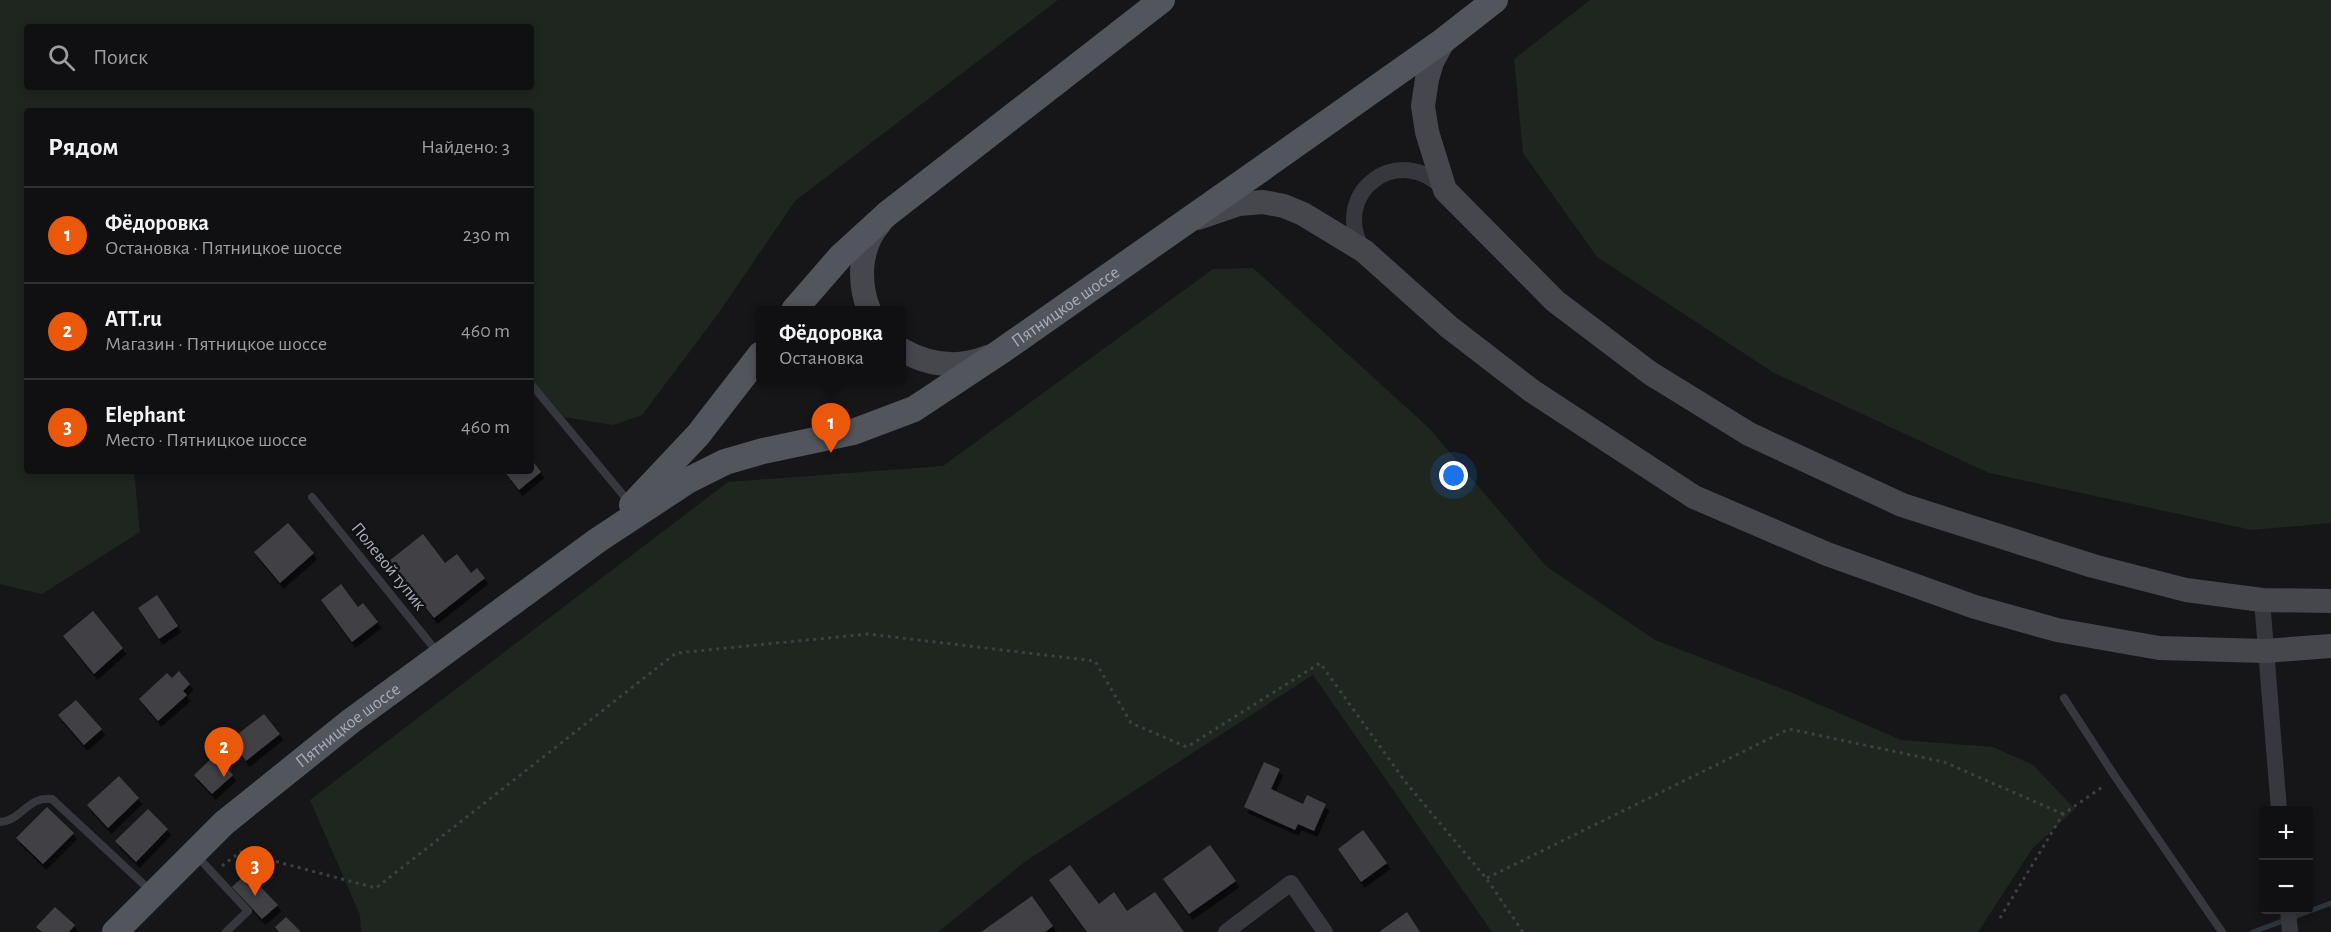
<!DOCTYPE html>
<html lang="ru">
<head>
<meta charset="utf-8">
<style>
  body { margin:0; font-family:"Alegreya Sans",sans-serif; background:#19191b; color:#f1f3f6 }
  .controls { position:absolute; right:18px; bottom:18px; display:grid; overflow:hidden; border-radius:6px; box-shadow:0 3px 9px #0003 }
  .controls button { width:54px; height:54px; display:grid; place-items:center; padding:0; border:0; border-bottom:2px solid #303032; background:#101012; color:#f1f3f6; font:30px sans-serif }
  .you { position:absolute; left:1454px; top:476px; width:21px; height:21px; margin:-15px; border:4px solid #fff; border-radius:50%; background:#1a73e8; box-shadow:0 0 0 9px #1a73e833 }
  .badge { display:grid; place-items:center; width:39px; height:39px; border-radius:50%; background:#ea580c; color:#fff; font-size:20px; font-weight:700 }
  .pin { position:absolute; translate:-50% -50px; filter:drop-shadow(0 2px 3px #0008) }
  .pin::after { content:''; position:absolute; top:32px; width:21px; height:18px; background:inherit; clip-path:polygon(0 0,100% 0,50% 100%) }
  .popup { position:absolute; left:756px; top:306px; width:150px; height:78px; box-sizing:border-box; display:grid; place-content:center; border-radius:6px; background:#101012; filter:drop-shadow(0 2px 4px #0005); font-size:20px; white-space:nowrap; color:#9c9d9f }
  .popup b { font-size:22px; color:#f1f3f6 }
  .popup::after { content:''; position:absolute; left:50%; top:100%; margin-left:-12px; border:12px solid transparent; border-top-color:#101012 }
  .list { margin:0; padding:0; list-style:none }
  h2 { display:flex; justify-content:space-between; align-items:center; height:78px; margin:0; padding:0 24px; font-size:26px }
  h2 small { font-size:20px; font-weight:400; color:#9c9d9f }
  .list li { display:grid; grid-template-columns:39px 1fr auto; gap:18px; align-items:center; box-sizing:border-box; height:96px; padding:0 24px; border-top:2px solid #303032 }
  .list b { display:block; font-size:22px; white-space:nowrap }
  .list p { margin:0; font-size:20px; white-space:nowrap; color:#9c9d9f }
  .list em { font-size:20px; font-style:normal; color:#9c9d9f }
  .icon { flex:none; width:33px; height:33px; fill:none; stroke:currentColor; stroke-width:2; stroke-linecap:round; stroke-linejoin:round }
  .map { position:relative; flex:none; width:2331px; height:932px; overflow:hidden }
  .search { position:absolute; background:#101012; box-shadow:0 3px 9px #0003; left:24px; top:24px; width:510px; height:66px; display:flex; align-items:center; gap:15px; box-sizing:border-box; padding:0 21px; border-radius:6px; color:#9c9d9f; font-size:22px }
  .panel { position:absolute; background:#101012; box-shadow:0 3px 9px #0003; left:24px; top:108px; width:510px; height:366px; border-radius:6px }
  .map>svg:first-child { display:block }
  .green { fill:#1e261f; fill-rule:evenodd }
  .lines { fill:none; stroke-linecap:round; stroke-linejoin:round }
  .stream { stroke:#2c353c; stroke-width:5 }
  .building { fill:#404145; filter:url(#shadow) }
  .path { stroke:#3d3f44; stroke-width:3; stroke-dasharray:3 4.5; stroke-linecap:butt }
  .lane { stroke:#37383d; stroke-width:8 }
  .street { stroke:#37383d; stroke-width:16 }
  .secondary { stroke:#45474d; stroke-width:24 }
  .primary { stroke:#53555c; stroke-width:26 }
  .labels { text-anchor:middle; stroke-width:5; stroke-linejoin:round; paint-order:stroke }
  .street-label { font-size:18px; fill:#a8adb8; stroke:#111113 }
</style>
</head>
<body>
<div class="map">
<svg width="2331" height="932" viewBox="0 0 2331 932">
  <defs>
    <filter id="shadow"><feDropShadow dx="3.5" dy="6" stdDeviation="0" flood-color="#0009"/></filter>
  </defs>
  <rect width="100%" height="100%" fill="#161618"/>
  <g class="green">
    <path d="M0,0H1058L795,201L718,314L642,415L613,425L564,417L531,378V111H27V471H134L140,532L42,594L0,584ZM27,27H531V87H27Z"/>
    <polygon points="1590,0 2331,0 2331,523 2252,530 1989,473 1774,373 1597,257 1523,153 1514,59"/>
    <polygon points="1253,268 1429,428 1546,566 1655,640 1793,693 1901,740 1993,747 2033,765 2075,809 2032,849 1978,932 1492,932 1313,675 1026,861 938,932 361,932 360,915 310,800 728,482 943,466 1213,269"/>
  </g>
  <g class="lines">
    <polyline class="stream" points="2253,932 2331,903"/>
  </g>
  <g class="building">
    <polygon points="531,459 541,472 519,490 504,471 531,471"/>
    <polygon points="288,523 314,553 280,583 254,552"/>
    <polygon points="423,534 445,563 457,554 471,573 477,568 485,578 434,618 389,561"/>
    <polygon points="341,584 358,607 363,603 378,622 352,642 321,600"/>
    <polygon points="157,595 178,626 159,639 138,608"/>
    <polygon points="93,611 123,648 94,674 63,636"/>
    <polygon points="179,671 190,684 183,691 187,695 158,721 139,699 167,673 172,678"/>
    <polygon points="76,700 102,729 84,745 58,715"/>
    <polygon points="264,714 280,734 246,761 230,740"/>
    <polygon points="215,755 233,775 212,794 194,775"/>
    <polygon points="1264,762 1280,769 1271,789 1303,804 1307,795 1326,804 1314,831 1298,824 1295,830 1244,807"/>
    <polygon points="119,776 139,798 108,828 87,805"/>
    <polygon points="47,807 74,833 43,864 16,838"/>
    <polygon points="148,809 168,829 136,862 115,841"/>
    <polygon points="1363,830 1387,863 1361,882 1338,849"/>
    <polygon points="1210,845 1236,881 1189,914 1163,879"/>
    <polygon points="1070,865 1099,904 1114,892 1127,911 1155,892 1184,932 1087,932 1049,880"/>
    <polygon points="247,873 278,905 262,919 232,887"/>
    <polygon points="1032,896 1053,926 1045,932 981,932"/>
    <polygon points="55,907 75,925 69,932 42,932 36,927"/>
    <polygon points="1407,912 1420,932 1379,932"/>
    <polygon points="286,917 301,932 279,932 275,927"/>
  </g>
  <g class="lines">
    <g class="path">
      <polyline points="222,866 240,852 376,888 676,653 868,634 1095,661 1131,723 1187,747 1320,663 1407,784 1486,878 1523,932"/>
      <polyline points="1487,878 1789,729 1944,762 2063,814"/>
      <polyline points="2000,918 2063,814 2104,786"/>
    </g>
    <g class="lane">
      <polyline points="531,384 629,502"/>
      <polyline points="312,497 438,653"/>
      <polyline points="2064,698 2116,778 2222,932"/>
      <path d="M0,822C23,820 27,796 52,799L153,893"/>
      <polyline points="195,854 248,911 226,932"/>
    </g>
    <g class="street">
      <path d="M1363,250C1329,193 1399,141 1444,189"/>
      <polyline points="2262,600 2279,810"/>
      <polyline points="2288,910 2290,932"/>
      <polyline points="1226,932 1291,883 1325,932"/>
    </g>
    <g class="secondary">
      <polyline points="1444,40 1432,62 1427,79 1423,106 1427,132 1445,190 1555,301 1650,373 1749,434 1902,505 2093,566 2186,590 2262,600 2331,601"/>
      <polyline points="1198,218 1239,204 1263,202 1284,206 1303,214 1364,251 1449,327 1532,391 1694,497 1827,554 1975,607 2057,630 2159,648 2265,651 2331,646"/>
      <path d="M869,310C858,282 859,247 880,223"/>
      <path d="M902,350C930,366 958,369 988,357"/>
    </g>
    <g class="primary">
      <polyline points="794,310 841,256 887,214 1162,0"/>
      <polyline points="632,505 698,435 760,355"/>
      <path id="s1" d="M115,932L224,823L351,721L598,540L689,480L725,462L763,451L853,432L914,409L1000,352L1260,170L1444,40L1495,0"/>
    </g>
  </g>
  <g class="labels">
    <g class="street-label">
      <text dy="6" stroke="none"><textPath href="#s1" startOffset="1152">Пятницкое шоссе</textPath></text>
      <text transform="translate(389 566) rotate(51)" y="6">Полевой тупик</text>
      <text dy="6" stroke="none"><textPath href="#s1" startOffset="312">Пятницкое шоссе</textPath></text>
    </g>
  </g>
</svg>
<div class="controls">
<button>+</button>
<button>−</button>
</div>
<div class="you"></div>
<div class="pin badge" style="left:831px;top:453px">1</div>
<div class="popup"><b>Фёдоровка</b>Остановка</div>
<div class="pin badge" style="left:224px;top:777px">2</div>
<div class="pin badge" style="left:255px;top:896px">3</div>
<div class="search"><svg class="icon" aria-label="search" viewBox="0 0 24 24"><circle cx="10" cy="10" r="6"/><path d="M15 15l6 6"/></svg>Поиск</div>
<section class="panel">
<h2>Рядом<small>Найдено: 3</small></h2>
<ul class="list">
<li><span class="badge">1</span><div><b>Фёдоровка</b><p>Остановка · Пятницкое шоссе</p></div><em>230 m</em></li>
<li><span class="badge">2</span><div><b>ATT.ru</b><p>Магазин · Пятницкое шоссе</p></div><em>460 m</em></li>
<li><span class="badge">3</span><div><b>Elephant</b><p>Место · Пятницкое шоссе</p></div><em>460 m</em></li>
</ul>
</section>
</div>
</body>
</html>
